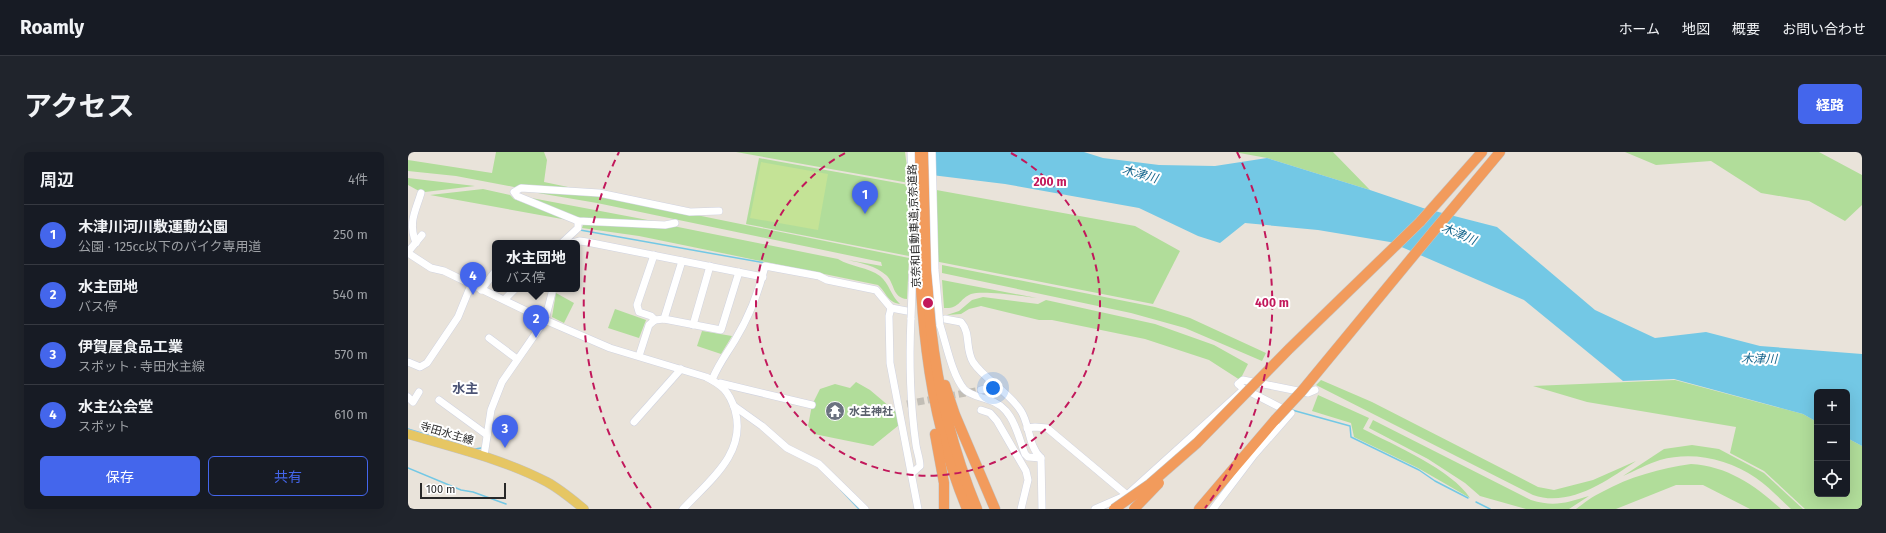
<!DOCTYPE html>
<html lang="ja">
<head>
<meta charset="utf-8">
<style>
  body { margin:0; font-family:"Fira Sans","Noto Sans JP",sans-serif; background:#20242c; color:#f1f3f6 }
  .controls { position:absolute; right:12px; bottom:12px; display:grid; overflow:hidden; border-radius:6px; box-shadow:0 4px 16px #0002 }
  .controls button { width:36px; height:36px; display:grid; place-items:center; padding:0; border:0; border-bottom:1px solid #363941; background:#171b24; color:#f1f3f6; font:20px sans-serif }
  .scale { position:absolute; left:12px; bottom:10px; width:86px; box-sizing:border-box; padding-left:4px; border:2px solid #282828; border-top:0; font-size:11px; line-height:14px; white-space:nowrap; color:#282828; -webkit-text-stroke:3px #fff; paint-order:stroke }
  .you { position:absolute; left:585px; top:236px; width:14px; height:14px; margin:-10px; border:3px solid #fff; border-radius:50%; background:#1a73e8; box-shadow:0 0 0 6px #1a73e833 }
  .badge { display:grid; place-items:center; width:26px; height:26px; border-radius:50%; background:#4466ec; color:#fff; font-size:13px; font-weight:700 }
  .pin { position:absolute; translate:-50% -33px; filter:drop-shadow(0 1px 2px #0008) }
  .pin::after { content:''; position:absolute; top:21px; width:14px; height:12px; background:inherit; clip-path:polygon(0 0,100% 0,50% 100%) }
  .popup { position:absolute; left:84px; top:88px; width:88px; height:52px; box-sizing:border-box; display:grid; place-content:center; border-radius:6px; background:#171b24; filter:drop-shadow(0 1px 3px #0005); font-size:13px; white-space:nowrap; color:#9ea1a6 }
  .popup b { font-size:15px; color:#f1f3f6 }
  .popup::after { content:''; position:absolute; left:50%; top:100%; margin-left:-8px; border:8px solid transparent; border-top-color:#171b24 }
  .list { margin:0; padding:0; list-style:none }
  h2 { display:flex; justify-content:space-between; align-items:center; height:52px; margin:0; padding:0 16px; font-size:17px }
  h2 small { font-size:13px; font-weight:400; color:#9ea1a6 }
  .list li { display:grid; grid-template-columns:26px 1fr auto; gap:12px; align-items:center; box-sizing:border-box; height:60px; padding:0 16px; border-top:1px solid #363941 }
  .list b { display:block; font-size:15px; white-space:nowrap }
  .list p { margin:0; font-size:13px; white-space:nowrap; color:#9ea1a6 }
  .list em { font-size:13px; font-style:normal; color:#9ea1a6 }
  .actions { display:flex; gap:8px; padding:12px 16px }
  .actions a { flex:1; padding:9px 0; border:1px solid #4466ec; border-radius:6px; text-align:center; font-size:14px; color:#4466ec }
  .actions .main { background:#4466ec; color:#fff }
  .icon { flex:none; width:22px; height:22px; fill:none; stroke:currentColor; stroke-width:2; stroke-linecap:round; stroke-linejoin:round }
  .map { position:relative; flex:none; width:1454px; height:357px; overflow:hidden; border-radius:6px }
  header { display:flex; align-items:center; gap:24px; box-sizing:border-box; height:56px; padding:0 20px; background:#171b24; border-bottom:1px solid #363941 }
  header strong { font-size:19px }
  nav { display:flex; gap:22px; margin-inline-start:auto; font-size:14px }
  .intro { display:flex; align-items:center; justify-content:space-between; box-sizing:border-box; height:96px; padding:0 24px }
  h1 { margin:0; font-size:28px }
  .button { padding:10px 18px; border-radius:6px; background:#4466ec; color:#fff; font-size:14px; font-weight:700 }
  main { display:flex; gap:24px; padding:0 24px }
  aside { flex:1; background:#171b24; border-radius:6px; box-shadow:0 4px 16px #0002 }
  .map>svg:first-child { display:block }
  .green { fill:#b1dd9a }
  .pitch { fill:#c4e396 }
  .water { fill:#73c8e5 }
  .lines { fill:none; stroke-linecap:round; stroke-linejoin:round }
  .stream { stroke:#73c8e5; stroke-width:1.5 }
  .minor-tunnel { stroke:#c2beb6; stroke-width:7; stroke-dasharray:7 3.5; stroke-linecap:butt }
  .minor-casing { stroke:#d0d3e0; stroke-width:8 }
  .major-casing { stroke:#c3c3c3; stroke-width:10 }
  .highway-casing { stroke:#c3c3c3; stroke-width:11 }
  .minor { stroke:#fff; stroke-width:7 }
  .major { stroke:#e6c663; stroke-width:9 }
  .highway { stroke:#f29b5c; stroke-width:10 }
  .minor-bridge-casing { stroke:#d0d3e0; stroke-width:8; stroke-linecap:butt }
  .highway-bridge-casing { stroke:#c3c3c3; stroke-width:11; stroke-linecap:butt }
  .minor-bridge { stroke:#fff; stroke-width:7 }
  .highway-bridge { stroke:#f29b5c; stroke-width:10 }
  .ring { fill:none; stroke:#c2185b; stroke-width:2; stroke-dasharray:7 5 }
  .labels { text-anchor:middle; stroke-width:4; stroke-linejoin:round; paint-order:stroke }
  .street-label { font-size:11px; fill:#282828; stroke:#fff }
  .worship-label { font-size:11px; font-weight:bold; fill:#5b616d; stroke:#fff; text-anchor:start }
  .water-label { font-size:12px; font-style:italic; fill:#16668d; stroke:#fff }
  .quarter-label { font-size:13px; font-weight:bold; fill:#4c5475; stroke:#fff }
  .centre { fill:#c2185b; stroke:#fff; stroke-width:2 }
  .ring-label { font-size:12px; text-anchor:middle; font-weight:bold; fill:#c2185b; stroke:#fff; stroke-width:4; stroke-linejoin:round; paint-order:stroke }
</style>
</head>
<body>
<header>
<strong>Roamly</strong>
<nav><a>ホーム</a><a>地図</a><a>概要</a><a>お問い合わせ</a></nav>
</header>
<div class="intro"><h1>アクセス</h1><a class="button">経路</a></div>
<main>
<aside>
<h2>周辺<small>4件</small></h2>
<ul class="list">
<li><span class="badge">1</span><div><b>木津川河川敷運動公園</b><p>公園 · 125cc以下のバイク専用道</p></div><em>250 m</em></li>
<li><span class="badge">2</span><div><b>水主団地</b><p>バス停</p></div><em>540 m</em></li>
<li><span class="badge">3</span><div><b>伊賀屋食品工業</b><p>スポット · 寺田水主線</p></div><em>570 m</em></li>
<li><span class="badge">4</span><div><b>水主公会堂</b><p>スポット</p></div><em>610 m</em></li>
</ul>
<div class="actions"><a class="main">保存</a><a>共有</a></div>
</aside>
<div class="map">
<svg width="1454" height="357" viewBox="0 0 1454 357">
  <rect width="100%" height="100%" fill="#e9e3da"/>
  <g class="green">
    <polygon points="88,0 136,0 139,8 136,30 184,40 106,35 48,24 0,19 0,8 84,21"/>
    <polygon points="328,0 497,0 501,31"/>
    <polygon points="826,0 925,0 962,38 859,6"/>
    <polygon points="1217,0 1411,0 1454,23 1454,53 1437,69 1401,49 1353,41 1303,9 1248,13"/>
    <polygon points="351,6 727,74 772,99 745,152 338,72"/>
    <polygon points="0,26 67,34 17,40 11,39 0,33"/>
    <polygon points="75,37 102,43 106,47 165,69 22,43"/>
    <path d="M118,39L190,43L501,106L499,147C484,146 487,131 478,123C468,114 453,111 440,108L474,114L473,110L189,51Z"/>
    <polygon points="113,44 245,69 170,66"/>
    <path d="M176,70L265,74L430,107C443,115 460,115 472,124C481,131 483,144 492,152C479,150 479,141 470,133L231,84L174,76Z"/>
    <polygon points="534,113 747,155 782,166 858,201 854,209 777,176 723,161 534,121"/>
    <path d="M534,128L629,146C615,144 574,138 563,142C551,147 552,157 536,156Z"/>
    <polygon points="148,141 166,151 156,171 144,165"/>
    <polygon points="575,145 630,152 638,148 747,172 806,193 840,212 832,228 801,208 737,187 644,168 631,168 573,154 561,157 553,162 539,163 551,159 564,148"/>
    <polygon points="207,157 238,168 231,186 200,176"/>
    <polygon points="294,179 324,184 313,202 289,194"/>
    <path d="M913,228L964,250L1130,335L1146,338L1185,328L1228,309C1200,328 1162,356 1125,343L908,233Z"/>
    <polygon points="1267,228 1395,262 1409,270 1409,342 1439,342 1439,286 1454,294 1454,357 1397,357 1356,319 1322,301 1328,275 1179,250 1125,234"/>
    <polygon points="448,230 462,238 488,260 491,273 465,294 406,282 400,274 404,253 412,237 427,232 442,236"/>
    <path d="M910,243L961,266L955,277C986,293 1044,318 1062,346L1010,316L946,285L943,271L904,259Z"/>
    <path d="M965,268L1123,348C1146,355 1158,351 1181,344L1161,357H1118L1072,344L1057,331L1020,307L961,276Z"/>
    <path d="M1284,293L1311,297L1356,321L1395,357H1383C1372,347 1361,335 1348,326C1320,307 1285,299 1252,308C1239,312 1227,319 1215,324L1256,297Z"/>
    <path d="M1283,312C1319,314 1347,333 1373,357H1342L1295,333H1268L1208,357H1168C1176,351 1185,344 1194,340C1221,325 1253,316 1283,312Z"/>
  </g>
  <polygon class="pitch" points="353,10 420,22 410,78 342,66"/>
  <polygon class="water" points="499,0 676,0 695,6 751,13 807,14 859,6 962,38 1015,56 1089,75 1187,158 1247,186 1298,180 1352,194 1454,202 1454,294 1439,286 1439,240 1409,240 1409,270 1395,262 1266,227 1215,229 1116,148 982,90 910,78 837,71 812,91 790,84 731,56 597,32 499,20"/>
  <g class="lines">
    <g class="stream">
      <polyline points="172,78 357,111"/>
      <polyline points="884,258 942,274 943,285 1011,318 1027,329 1060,346"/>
      <polyline points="0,277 63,296"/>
      <polyline points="67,297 73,296"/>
      <polyline points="0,316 53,338 65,340 98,352"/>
      <polyline points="433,338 451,357"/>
      <polyline points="1068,350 1082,357"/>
    </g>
    <polyline class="minor-tunnel" points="499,252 573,238"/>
    <g class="minor-casing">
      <g id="minor">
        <polyline points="267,71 257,73 170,69 109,44 106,40 113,36 191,41 282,60 311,59"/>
        <path d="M8,91C0,70 7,61 13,41"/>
        <polyline points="154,91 170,76 170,69"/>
        <polyline points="164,91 172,89 179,90 355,125"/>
        <polyline points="0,100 14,83"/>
        <path d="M0,101L23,116L36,119L137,168L202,196L298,225C314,233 321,239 327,258C339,301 302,328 275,357"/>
        <polyline points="246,103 229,153 231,160 243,164 247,168"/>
        <polyline points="73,138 86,121"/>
        <polyline points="97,147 107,137"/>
        <polyline points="499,159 483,156 481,164 482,211 510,357"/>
        <polyline points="256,167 274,109"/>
        <path d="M537,167L553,170C563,181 557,197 565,210C576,227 601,240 613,259C622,273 620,294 633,306L634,357"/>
        <polyline points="285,173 302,114"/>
        <path d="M532,173C538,191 544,223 556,237C561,243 573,245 581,248C605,255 609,281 617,302L620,305L633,306"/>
        <polyline points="81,186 109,207"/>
        <polyline points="231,204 241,173 247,168 256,167 313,178 331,120"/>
        <polyline points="0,210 12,215 19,211 50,165 63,133"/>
        <path d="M304,228C311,211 318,203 327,188C341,165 351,139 357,114L411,124L419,128L468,138L483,156"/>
        <polyline points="312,231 404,253"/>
        <polyline points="573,238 589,234"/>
        <polyline points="0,245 5,250 11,240"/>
        <polyline points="31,248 79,283"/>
        <polyline points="326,254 354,274 379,296 411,312 457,357"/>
        <polyline points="573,258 582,261 589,269 618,319 620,328 613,357"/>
        <polyline points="226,270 273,217"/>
        <polyline points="619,276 627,275 639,276 719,343 834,239"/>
        <polyline points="76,304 83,258 94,230 137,168 145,137"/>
        <path d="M503,322L512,314C512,307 509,300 508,293C502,251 501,208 503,166"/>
        <polyline points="687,357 719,343"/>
        <polyline points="805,357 846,303 883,261 836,237 830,232 835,228 900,241 907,238"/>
      </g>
    </g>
    <g class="major-casing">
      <path id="major" d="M0,282C47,296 95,307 139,330C152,337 165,348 176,357"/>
    </g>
    <g class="highway-casing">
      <g id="highway">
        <path d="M508,0C512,125 510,239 559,357"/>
        <path d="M516,0C518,58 517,118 523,176C530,238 545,299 569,357"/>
        <polyline points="1012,70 1074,0"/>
        <polyline points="1025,80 1092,0"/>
        <polyline points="537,233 547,263 587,357"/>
        <polyline points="527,282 536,331 536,357"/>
        <polyline points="791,357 867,268"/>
      </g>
    </g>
    <use href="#minor" class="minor"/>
    <use href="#major" class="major"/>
    <use href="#highway" class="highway"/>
    <g class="minor-bridge-casing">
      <g id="minor-bridge">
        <polyline points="503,0 505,112 503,166"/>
        <polyline points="524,0 527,118 532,173"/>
      </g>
    </g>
    <g class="highway-bridge-casing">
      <g id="highway-bridge">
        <polyline points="867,268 893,240 1025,80"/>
        <polyline points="706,357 742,332 789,291 881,197 1012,70"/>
        <polyline points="726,357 751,331"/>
      </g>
    </g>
    <use href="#minor-bridge" class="minor-bridge"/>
    <use href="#highway-bridge" class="highway-bridge"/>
  </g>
  <g class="ring">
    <path d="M603 1A172 172 0 1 1 437 1"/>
    <path d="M243 356A344 344 0 0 1 211 0M829 0A344 344 0 0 1 797 356"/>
  </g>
  <defs>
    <g id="temple-disc" transform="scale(1)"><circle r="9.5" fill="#6b7280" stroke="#fff"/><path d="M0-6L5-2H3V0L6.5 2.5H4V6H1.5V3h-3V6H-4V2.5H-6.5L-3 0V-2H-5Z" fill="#fff"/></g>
  </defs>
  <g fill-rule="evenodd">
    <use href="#temple-disc" x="427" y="259"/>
  </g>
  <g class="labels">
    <g class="street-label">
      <text transform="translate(506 74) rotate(-92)" y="4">京奈和自動車道;京奈道路</text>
      <text transform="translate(39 281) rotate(16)" y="4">寺田水主線</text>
    </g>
    <g class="worship-label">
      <text x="441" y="263">水主神社</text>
    </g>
    <g class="water-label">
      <text transform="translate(732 22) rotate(16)" y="4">木津川</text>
      <text transform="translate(1051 82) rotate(23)" y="4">木津川</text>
      <text transform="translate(1351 207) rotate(1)" y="4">木津川</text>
    </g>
    <g class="quarter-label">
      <text x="57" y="241">水主</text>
    </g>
  </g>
  <circle cx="520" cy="151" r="6" class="centre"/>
  <g class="ring-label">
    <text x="642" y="34">200 m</text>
    <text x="864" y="155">400 m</text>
  </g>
</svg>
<div class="controls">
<button>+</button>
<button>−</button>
<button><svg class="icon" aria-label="locate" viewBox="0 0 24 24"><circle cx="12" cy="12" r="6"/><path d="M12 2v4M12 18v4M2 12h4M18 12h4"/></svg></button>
</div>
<div class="scale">100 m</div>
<div class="you"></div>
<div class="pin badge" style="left:457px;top:62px">1</div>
<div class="pin badge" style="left:128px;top:186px">2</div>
<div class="popup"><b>水主団地</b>バス停</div>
<div class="pin badge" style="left:97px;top:296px">3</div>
<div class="pin badge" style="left:65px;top:143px">4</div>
</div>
</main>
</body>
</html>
